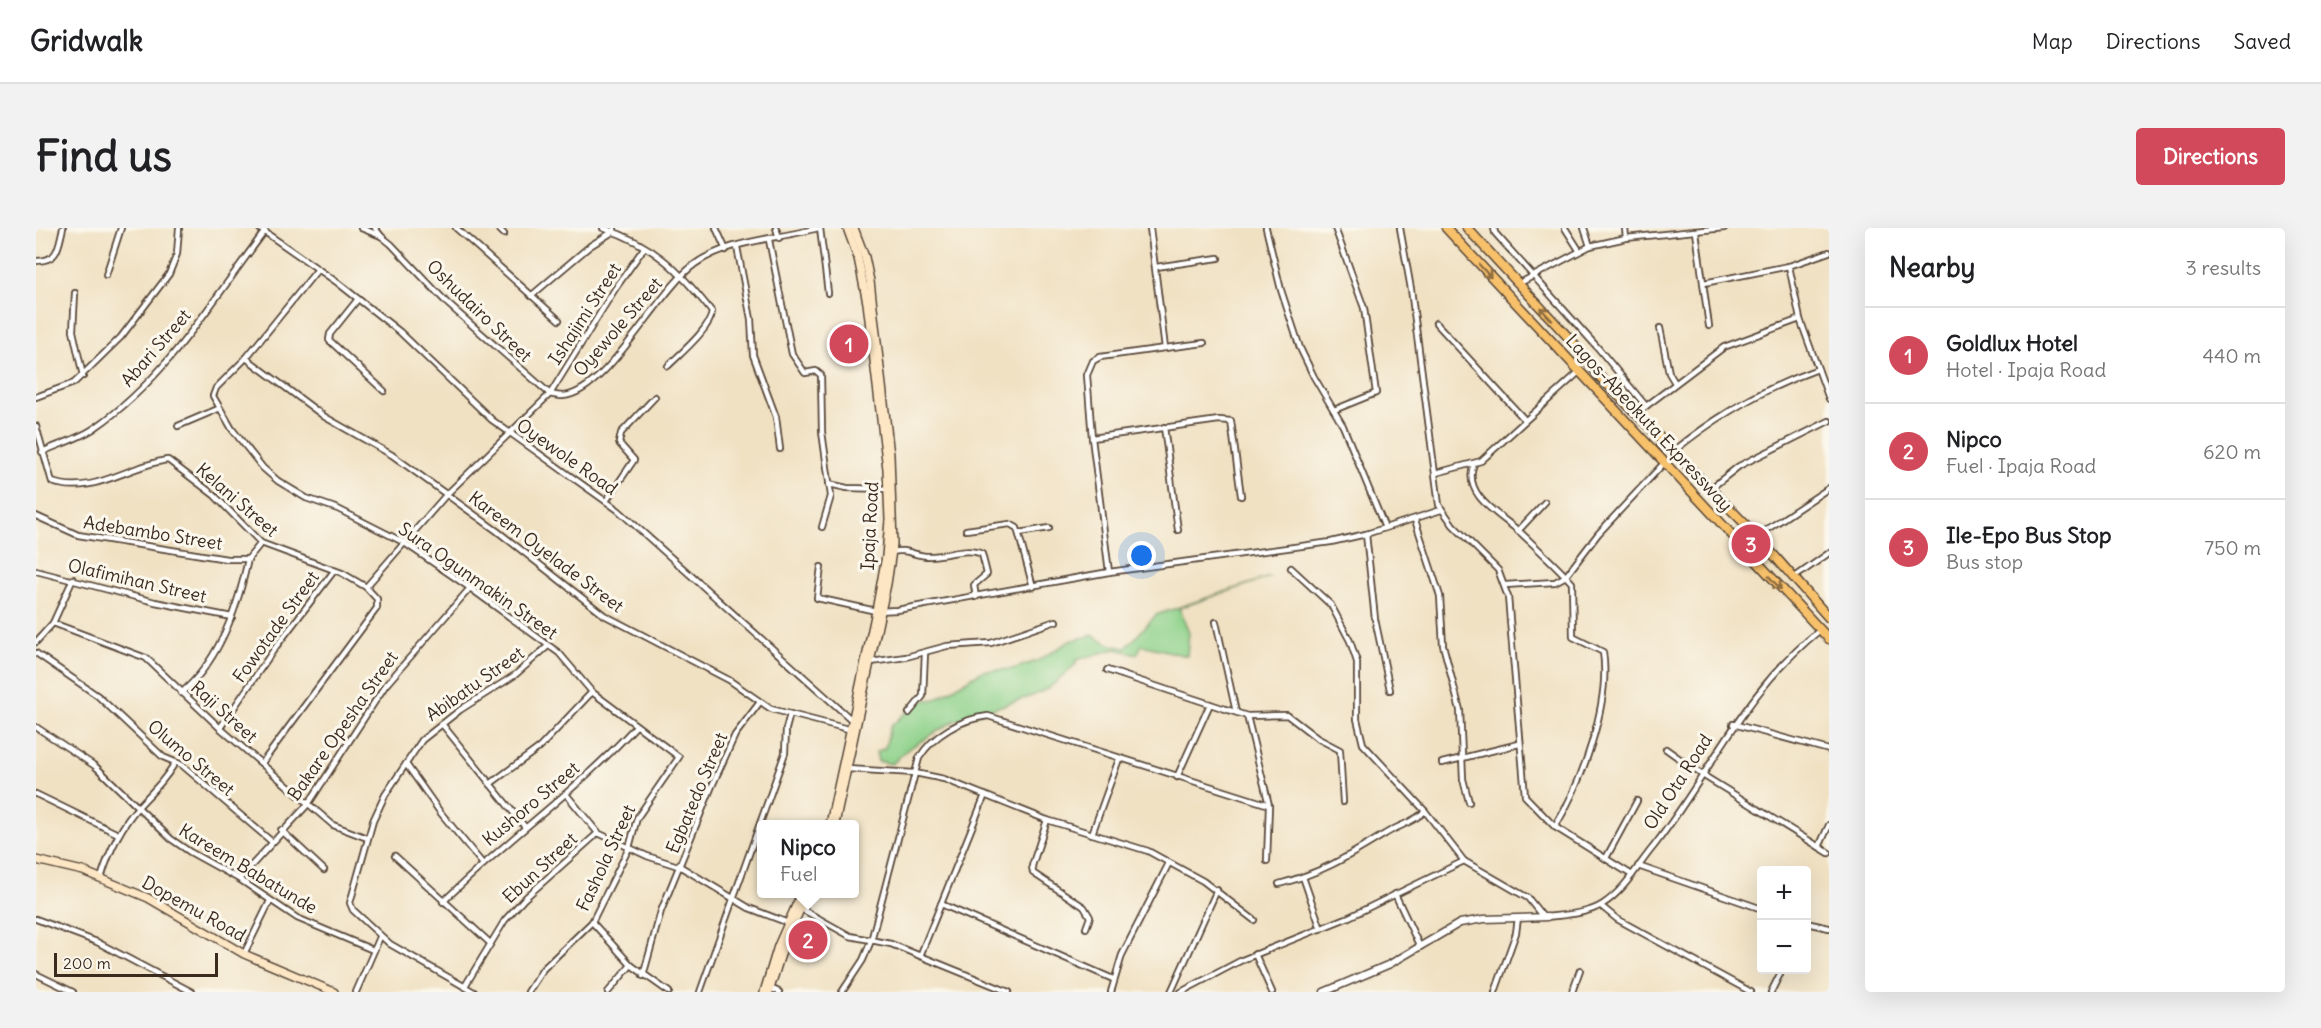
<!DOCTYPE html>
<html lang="en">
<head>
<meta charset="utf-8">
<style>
  body { margin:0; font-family:Delius,sans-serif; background:#f2f2f2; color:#202124 }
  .controls { position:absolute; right:18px; bottom:18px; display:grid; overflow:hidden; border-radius:6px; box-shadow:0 6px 24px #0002 }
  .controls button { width:54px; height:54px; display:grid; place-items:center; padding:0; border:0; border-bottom:2px solid #e0e0e0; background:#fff; color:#202124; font:30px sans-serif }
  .scale { position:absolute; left:18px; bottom:15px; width:164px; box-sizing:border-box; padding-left:6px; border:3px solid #3b2a1e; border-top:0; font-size:16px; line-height:21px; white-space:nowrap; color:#3b2a1e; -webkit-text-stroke:4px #fbf7ec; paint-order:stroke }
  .you { position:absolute; left:1106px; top:328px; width:21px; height:21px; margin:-15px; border:4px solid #fff; border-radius:50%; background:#1a73e8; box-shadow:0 0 0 9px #1a73e833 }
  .badge { display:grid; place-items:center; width:39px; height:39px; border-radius:50%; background:#d1495b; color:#fff; font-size:20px; font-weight:700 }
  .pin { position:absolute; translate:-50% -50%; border:3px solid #fff; box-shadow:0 2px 6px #0006 }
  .popup { position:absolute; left:721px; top:592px; width:102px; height:78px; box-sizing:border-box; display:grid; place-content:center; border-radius:6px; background:#fff; filter:drop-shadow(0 2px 4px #0005); font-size:20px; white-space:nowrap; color:#757577 }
  .popup b { font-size:22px; color:#202124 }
  .popup::after { content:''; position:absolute; left:50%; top:100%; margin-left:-12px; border:12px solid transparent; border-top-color:#fff }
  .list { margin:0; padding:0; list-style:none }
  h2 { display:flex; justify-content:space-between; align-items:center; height:78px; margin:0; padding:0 24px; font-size:26px }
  h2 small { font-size:20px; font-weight:400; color:#757577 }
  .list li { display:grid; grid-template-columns:39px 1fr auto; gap:18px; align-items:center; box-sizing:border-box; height:96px; padding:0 24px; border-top:2px solid #e0e0e0 }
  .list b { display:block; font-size:22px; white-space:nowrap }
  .list p { margin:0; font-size:20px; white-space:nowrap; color:#757577 }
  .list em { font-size:20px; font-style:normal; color:#757577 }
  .map { position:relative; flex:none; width:1793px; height:764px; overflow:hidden; border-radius:6px }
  header { display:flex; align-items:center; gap:36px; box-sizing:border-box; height:84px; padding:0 30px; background:#fff; border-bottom:2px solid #e0e0e0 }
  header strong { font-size:28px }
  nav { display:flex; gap:33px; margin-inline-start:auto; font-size:21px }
  .intro { display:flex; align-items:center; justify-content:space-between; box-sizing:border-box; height:144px; padding:0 36px }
  h1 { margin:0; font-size:42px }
  .button { padding:15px 27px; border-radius:6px; background:#d1495b; color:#fff; font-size:21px; font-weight:700 }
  main { display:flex; gap:36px; padding:0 36px }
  aside { flex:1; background:#fff; border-radius:6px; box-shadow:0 6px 24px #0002 }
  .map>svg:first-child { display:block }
  .green { fill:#8ed18a; stroke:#647e54; stroke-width:1.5 }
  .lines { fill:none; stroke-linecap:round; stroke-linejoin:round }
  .minor-casing { stroke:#564537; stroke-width:8 }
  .tertiary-casing { stroke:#564537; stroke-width:9 }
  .secondary-casing { stroke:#564537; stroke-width:10 }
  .trunk-casing { stroke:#564537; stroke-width:11 }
  .minor { stroke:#fff; stroke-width:4.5 }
  .tertiary { stroke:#fff; stroke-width:6 }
  .secondary { stroke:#fce6c4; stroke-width:7 }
  .trunk { stroke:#f7c06b; stroke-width:8 }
  .oneway { stroke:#906e41 }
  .labels { text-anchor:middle; stroke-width:6; stroke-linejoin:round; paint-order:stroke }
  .street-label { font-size:18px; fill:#3b2a1e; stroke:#fbf7ec }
</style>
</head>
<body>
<header>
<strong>Gridwalk</strong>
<nav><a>Map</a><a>Directions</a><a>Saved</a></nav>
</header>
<div class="intro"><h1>Find us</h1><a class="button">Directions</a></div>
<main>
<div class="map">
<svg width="1793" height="764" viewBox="0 0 1793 764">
  <rect width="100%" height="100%" fill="#fbf7ec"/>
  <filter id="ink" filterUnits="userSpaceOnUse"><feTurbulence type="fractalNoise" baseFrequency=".0167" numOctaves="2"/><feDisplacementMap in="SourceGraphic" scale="12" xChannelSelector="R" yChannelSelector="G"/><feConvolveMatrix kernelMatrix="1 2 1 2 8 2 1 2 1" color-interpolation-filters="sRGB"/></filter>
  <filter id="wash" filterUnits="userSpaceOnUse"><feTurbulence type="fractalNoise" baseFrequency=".008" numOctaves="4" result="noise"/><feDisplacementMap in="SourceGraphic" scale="24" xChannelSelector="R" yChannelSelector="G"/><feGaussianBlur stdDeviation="1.35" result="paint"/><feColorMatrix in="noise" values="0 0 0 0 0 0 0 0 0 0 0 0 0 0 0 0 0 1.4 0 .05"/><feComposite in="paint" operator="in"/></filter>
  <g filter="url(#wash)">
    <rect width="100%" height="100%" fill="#f0e1c3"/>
    <polygon class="green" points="1234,349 1143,380 1153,404 1151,428 1106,417 1101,426 1079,421 1040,432 1040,436 1013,460 996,468 918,493 872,521 856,536 842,533 840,524 849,520 854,499 883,473 900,471 946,443 976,441 1001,433 1034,413 1057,407 1075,417 1090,420 1120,387"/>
  </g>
  <g filter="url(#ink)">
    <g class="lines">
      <g class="minor-casing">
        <g id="minor">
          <polyline points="223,0 302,55 364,104 456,192 582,282 818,494"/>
          <polyline points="325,0 345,8 355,16 412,76 514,166 579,61 608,20"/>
          <polyline points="339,0 345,8"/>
          <polyline points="420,0 523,92"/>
          <polyline points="462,0 468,6"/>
          <path d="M567,0C619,17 644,43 676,84C675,100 644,126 632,138"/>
          <polyline points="680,0 690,22"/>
          <polyline points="740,0 743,10"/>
          <polyline points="784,0 792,65"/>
          <polyline points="1230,0 1245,62 1264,120 1278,149 1307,198 1349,300"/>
          <polyline points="1364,0 1375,61 1403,277 1417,297 1462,342 1472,369 1489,568 1519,599 1596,647"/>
          <polyline points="1458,0 1459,5 1562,120 1610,178"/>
          <polyline points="1529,0 1543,22"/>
          <polyline points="1548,0 1554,18"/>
          <polyline points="1589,0 1590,10"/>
          <polyline points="1660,4 1673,98"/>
          <polyline points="733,12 756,126 769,145 780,143 785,147 786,204 795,268 786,299"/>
          <polyline points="701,19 715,91 717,127 740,189 744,221"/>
          <path d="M0,33C23,33 22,19 27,0"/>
          <polyline points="1753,38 1764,91 1793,171"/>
          <polyline points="1120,39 1182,30"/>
          <polyline points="282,41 210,130 180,160 177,168 196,201 227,240 242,253 270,270 302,281 367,314 434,360 523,425 556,464 643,529 601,590 593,620 556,694 507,741 492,764"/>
          <polyline points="70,47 85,0"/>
          <polyline points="1484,55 1554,18 1590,10 1688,0"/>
          <polyline points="1668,55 1753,38 1793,24"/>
          <polyline points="39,65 37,103 47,148"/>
          <polyline points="495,68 554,18 578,3 578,0"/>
          <polyline points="322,71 294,106 293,112 348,163"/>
          <polyline points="1400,95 1489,192"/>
          <polyline points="1624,100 1633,145 1639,155"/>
          <polyline points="1129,120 1168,115"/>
          <polyline points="210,130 289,189 356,227 461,303 568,387 693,452 735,481 816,502"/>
          <polyline points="0,169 38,155 85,109 133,46 141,26 143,0"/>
          <polyline points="1298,182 1340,165 1328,80 1299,0"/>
          <polyline points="1601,185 1688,119 1764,91"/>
          <path d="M0,198L16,254C58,268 92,237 132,232L178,267L225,315L306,345L330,359L341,371V380L226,535"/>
          <polyline points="142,198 182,181"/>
          <polyline points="1128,199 1142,302"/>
          <polyline points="1056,210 1183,192 1195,193 1205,268"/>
          <path d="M1638,223C1682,187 1728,160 1782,141"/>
          <path d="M6,224C23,216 45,210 60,199C131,150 178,70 229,3"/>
          <path d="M1438,236C1425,267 1466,288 1485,305C1502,321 1520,337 1536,355L1537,409L1567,424C1575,476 1545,556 1519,599"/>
          <polyline points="1400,245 1445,233 1544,143"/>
          <polyline points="793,256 811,260 852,261"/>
          <polyline points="1674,261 1703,238 1793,193"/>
          <polyline points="570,273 598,232 583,215 585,205 619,169"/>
          <polyline points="0,288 42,307 191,331 212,331 225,315"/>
          <polyline points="1379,292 1404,368 1407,417 1424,482 1427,551 1433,574"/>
          <polyline points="930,302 974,296 981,300 997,359"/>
          <polyline points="1482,303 1509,274"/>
          <polyline points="983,305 1013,300"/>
          <polyline points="1330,306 1339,391 1354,462"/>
          <polyline points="1721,308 1793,260"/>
          <path d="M856,324C870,320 879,328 893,328C911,328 930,319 946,326L951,346L938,357L940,369"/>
          <polyline points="785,339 781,370 840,383 861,382 1073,344 1295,314 1330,306 1405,282"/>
          <polyline points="0,343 119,374 196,389"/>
          <polyline points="1073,344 1056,210 1051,147 1057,133 1064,129 1129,120 1114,0"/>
          <polyline points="1759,349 1793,325"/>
          <polyline points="1469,357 1519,354 1530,348 1562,306 1629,234"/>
          <path d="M330,359L410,267L514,166C518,167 523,168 527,168C571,165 622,62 659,36C692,12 743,11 782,0"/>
          <polyline points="1180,394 1200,484"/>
          <polyline points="17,395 110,430 184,500 297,597 331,610"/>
          <polyline points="0,414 17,395 37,351"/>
          <polyline points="0,425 62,468 127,529 146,537 235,613"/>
          <polyline points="835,434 870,429 911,418 955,415 1020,393"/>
          <polyline points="1071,442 1174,476"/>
          <path d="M145,465C184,433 202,379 212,331"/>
          <polyline points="873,485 887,468 889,425"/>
          <polyline points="1211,488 1251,487 1281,510 1304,522 1307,574"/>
          <polyline points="406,496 489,599"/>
          <polyline points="1697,496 1793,522"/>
          <polyline points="0,499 59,538 135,611 154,624 203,651 261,690 337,722"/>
          <polyline points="184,500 239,420 298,343"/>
          <polyline points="1630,521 1665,546 1793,625"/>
          <polyline points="1406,535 1483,516"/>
          <polyline points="370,536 404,584 446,635"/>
          <polyline points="811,541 879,545 908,551 1011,592 1112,623 1167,653 1218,692"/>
          <polyline points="1141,549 1174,476 1211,488 1233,577 1231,633"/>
          <polyline points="454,556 504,519 556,464"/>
          <polyline points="0,566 82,606"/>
          <polyline points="530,566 562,605 611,628 645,639 713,680 755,696"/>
          <polyline points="1011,592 996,638 997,645 1048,679 1054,689 1050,700"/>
          <polyline points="245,602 288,642"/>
          <polyline points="1056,606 1083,531"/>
          <polyline points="1783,619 1793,597"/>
          <polyline points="359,628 454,715"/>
          <polyline points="1570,630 1601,573"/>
          <polyline points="1428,633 1492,670 1507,689"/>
          <polyline points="1602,638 1726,681"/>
          <polyline points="1267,649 1285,701"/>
          <path d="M65,650C73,624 84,599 103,578C118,562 127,554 139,535"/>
          <polyline points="203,651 273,575 349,458 434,360"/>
          <path d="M1243,656C1288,644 1311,629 1349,606C1363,597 1377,595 1389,583L1327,516L1321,491V434L1314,413L1295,377L1255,340"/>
          <polyline points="1359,666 1384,719"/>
          <path d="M407,674C469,612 541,563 600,498"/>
          <polyline points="905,676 1077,751"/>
          <polyline points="1565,678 1581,691 1715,764"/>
          <polyline points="762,679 814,708 855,716 973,764"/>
          <path d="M1511,689C1527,687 1552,686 1567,676C1589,662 1602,637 1618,618C1677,542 1706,465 1784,402"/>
          <polyline points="0,691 61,714 156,764"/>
          <polyline points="556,694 595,737 633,764"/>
          <polyline points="1770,695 1793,700"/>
          <polyline points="208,726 234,673"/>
          <polyline points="1219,726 1236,764"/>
          <polyline points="884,728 949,567"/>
          <polyline points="0,746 37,764"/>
          <polyline points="607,748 625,683 676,558 699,507 724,474"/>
          <polyline points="429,758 469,692 488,671 562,605"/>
          <polyline points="734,760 743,764"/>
          <polyline points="320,764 344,709"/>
          <polyline points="438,764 354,716 317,682 314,675 337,593 349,567 386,512 424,482 479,447 512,418"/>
          <polyline points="572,764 595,737"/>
          <polyline points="664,764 749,525 750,501 754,486"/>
          <path d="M806,764L827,732L835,713L883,530C897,507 925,491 952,488L1233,577"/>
          <polyline points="1075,764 1086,727 1133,635"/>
          <polyline points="1135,764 1181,662"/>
          <polyline points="1145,764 1206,732 1313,689 1428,633 1389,583"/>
          <polyline points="1459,764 1480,705 1482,690"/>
          <polyline points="1536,764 1544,742"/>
          <polyline points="1735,764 1746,742"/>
        </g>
      </g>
      <g class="tertiary-casing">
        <polyline id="tertiary" points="1288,764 1354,736 1424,695 1448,691 1511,689"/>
      </g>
      <g class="secondary-casing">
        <g id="secondary">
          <polyline points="794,596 840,383 850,328 853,292 851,241 831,75 822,30 811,0"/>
          <polyline points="799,596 851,356 857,316 854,227 834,53 829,29 818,0"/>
          <polyline points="0,632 47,643 112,670 208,726 298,764"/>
          <polyline points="728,764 742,718 765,666"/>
          <polyline points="733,764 747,720 771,666"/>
        </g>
      </g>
      <g class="trunk-casing">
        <g id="trunk">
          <polyline points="1410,0 1793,411"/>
          <polyline points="1431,0 1532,109 1565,150 1721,308 1793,390"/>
        </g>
      </g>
      <use href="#minor" class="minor"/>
      <use href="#tertiary" class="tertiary"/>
      <use href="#secondary" class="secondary"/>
      <use href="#trunk" class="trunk"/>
    </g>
    <defs><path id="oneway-shaft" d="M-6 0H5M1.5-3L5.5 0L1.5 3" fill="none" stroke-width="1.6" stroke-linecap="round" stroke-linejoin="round" transform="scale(1.5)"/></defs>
    <g class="oneway">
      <use href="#oneway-shaft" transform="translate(1449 43) rotate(48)"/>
      <use href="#oneway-shaft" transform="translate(1510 86) rotate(-133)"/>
      <use href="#oneway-shaft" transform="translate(1739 355) rotate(47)"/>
    </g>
  </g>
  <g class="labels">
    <g class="street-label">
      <text transform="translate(443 83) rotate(44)" y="6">Oshudairo Street</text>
      <text transform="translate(549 86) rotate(-57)" y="6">Ishajimi Street</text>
      <text transform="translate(582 99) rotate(-49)" y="6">Oyewole Street</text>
      <text transform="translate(120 120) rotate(-49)" y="6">Abari Street</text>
      <text transform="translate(1613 195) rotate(47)" y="6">Lagos-Abeokuta Expressway</text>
      <text transform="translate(531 229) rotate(35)" y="6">Oyewole Road</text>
      <text transform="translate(201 272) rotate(41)" y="6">Kelani Street</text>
      <text transform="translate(834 298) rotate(-87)" y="6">Ipaja Road</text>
      <text transform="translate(117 305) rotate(9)" y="6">Adebambo Street</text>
      <text transform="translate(510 324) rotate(37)" y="6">Kareem Oyelade Street</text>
      <text transform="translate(101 353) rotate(13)" y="6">Olafimihan Street</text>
      <text transform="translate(442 353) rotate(35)" y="6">Sura Ogunmakin Street</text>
      <text transform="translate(240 399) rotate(-54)" y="6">Fowotade Street</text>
      <text transform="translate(439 456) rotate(-35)" y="6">Abibatu Street</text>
      <text transform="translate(188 484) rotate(42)" y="6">Raji Street</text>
      <text transform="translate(307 498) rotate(-55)" y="6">Bakare Opesha Street</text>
      <text transform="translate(155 530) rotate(40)" y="6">Olumo Street</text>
      <text transform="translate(1642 554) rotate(-57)" y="6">Old Ota Road</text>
      <text transform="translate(661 565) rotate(-67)" y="6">Egbatedo Street</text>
      <text transform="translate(495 576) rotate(-40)" y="6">Kushoro Street</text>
      <text transform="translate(570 630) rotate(-65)" y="6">Fashola Street</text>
      <text transform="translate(504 640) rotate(-43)" y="6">Ebun Street</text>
      <text transform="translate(212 641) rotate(31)" y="6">Kareem Babatunde</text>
      <text transform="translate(158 681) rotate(29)" y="6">Dopemu Road</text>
    </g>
  </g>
</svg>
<div class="controls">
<button>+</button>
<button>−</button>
</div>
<div class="scale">200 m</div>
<div class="you"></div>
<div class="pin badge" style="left:813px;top:116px">1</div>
<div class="pin badge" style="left:772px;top:712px">2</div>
<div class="popup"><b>Nipco</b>Fuel</div>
<div class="pin badge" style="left:1715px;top:316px">3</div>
</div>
<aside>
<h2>Nearby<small>3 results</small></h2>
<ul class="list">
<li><span class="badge">1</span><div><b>Goldlux Hotel</b><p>Hotel · Ipaja Road</p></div><em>440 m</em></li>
<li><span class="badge">2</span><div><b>Nipco</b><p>Fuel · Ipaja Road</p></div><em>620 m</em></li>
<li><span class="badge">3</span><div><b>Ile-Epo Bus Stop</b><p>Bus stop</p></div><em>750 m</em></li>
</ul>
</aside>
</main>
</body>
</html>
